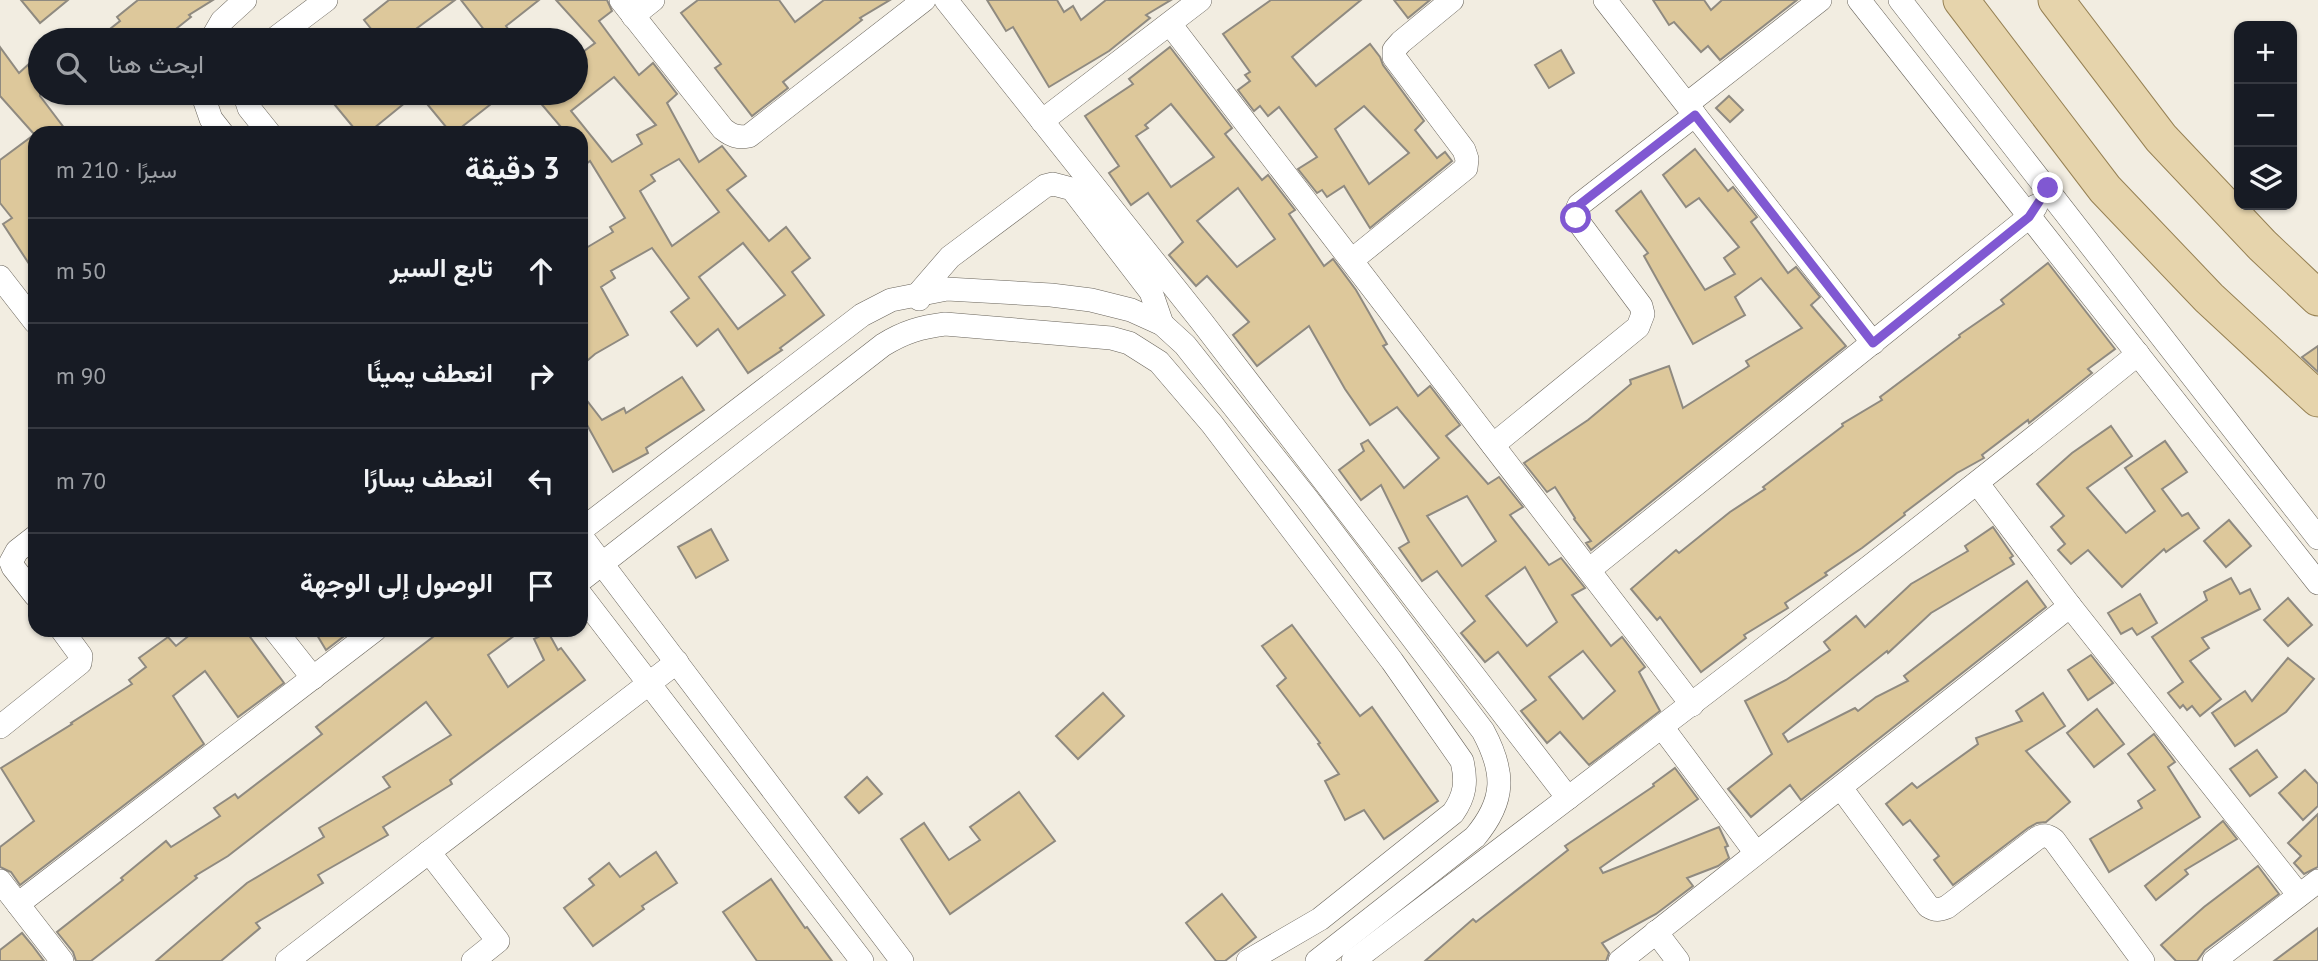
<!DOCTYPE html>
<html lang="ar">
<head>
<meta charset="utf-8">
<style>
  body { margin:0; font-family:"PT Sans",Vazirmatn,sans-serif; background:#242831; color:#f1f3f6; direction:rtl }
  .controls { position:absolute; right:21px; top:21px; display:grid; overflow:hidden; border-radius:14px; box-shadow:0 2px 5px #0004 }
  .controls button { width:63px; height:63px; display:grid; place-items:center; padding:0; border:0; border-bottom:2px solid #363941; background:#171b24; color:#f1f3f6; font:35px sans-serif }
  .stop { position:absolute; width:21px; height:21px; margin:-16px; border:5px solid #8058d2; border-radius:50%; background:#fff }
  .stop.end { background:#8058d2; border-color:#fff; box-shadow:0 2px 7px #0008 }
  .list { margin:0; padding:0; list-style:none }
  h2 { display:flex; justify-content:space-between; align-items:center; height:91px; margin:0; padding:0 28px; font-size:30px }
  h2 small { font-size:23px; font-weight:400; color:#9ea1a6 }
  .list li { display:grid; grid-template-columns:46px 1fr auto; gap:21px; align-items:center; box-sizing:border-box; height:105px; padding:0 28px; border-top:2px solid #363941 }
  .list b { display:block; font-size:26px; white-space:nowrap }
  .list em { font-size:23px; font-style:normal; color:#9ea1a6 }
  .icon { flex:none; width:38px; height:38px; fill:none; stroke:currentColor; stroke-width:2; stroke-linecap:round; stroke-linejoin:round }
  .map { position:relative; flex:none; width:2318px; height:961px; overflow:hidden; direction:ltr }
  .search { position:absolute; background:#171b24; box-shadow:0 2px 5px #0004; left:28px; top:28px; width:560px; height:77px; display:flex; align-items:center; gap:18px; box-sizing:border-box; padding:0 24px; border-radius:38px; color:#9ea1a6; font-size:26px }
  .panel { position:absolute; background:#171b24; box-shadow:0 2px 5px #0004; left:28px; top:126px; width:560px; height:511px; border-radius:21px; direction:rtl }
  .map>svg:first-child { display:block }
  .building { fill:#ddc89b; stroke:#8f8a80; stroke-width:2; fill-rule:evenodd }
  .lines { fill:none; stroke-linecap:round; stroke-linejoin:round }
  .street-casing { stroke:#69645b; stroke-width:24 }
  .primary-casing { stroke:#968154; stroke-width:37 }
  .street { stroke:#fff; stroke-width:23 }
  .primary { stroke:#e6d4ac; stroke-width:35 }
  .route { stroke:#8058d2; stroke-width:9 }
</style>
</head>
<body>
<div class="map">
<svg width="2318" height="961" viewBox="0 0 2318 961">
  <rect width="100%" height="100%" fill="#f2ede1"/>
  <g class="building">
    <polygon points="21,0 68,0 40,23"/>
    <polygon points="138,0 213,0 189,15 191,17 162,40 96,40 120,21 117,17"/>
    <polygon points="389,0 455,0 401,40 380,40 364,20"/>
    <polygon points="461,0 539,0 506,26 516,40 492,40"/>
    <path d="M556,0H607L612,11L599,21L639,75L653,63L677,94L667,103L699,162L722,146L746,176L727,190L769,241L786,227L810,258L792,272L824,315L780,348L782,350L748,373L718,329L697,346L671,312L689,298L652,248L611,271L615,278L601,287L628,335L595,354L581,366V251L613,232L610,227L625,218L590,161L581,168V133H566L532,93H576V57L595,43ZM614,77L656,125L637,135L642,144L612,162L571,111ZM679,159L719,212L672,246L640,191L655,181L651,175ZM743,243L785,295L738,329L699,277Z"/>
    <polygon points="698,0 779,0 795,22 824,0 890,0 860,18 862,20 783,82 788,88 752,116 715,68 721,64 681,13"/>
    <polygon points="987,0 1057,0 1064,12 1073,6 1081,20 1106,0 1171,0 1146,15 1150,18 1109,51 1049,87 1013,27 1006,31"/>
    <path d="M1271,0H1361L1292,57L1316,86L1370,44L1380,57L1383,65L1424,121L1415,130L1437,158L1445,152L1452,161L1370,228L1344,186L1327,197L1322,190L1317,193L1298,169L1317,157L1279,107L1268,116L1260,106L1254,111L1238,90L1250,81L1245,75L1250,72L1223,34ZM1364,106L1409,153L1369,184L1335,129Z"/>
    <polygon points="1394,0 1430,0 1408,18"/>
    <polygon points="1653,0 1704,0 1711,10 1722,0 1797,0 1720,60 1708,46 1701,52 1674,22 1669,25"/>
    <polygon points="0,47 19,73 30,63 40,75 40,96 68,133 33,133 0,96"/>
    <path d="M1170,47L1232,128L1225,134L1262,180L1268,175L1295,210L1289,214L1324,266L1333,259L1356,290L1387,344L1383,346L1418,396L1430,386L1460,425L1446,436L1488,484L1499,477L1523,507L1510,515L1549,565L1561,558L1585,588L1572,595L1611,646L1622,637L1645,667L1639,672L1660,711L1589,765L1560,732L1547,743L1521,711L1536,700L1498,652L1485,662L1461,633L1475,621L1437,571L1422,581L1399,548L1409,542L1381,485L1361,500L1339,470L1364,451L1361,444L1368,440L1404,488L1439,458L1397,407L1370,425L1345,389L1309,326L1257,366L1233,335L1249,322L1207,276L1196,286L1169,255L1183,242L1148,193L1131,205L1109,173L1119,166L1085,116L1133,84L1129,79ZM1171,104L1214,157L1171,187L1136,136L1148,128L1145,125ZM1238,188L1275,239L1237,267L1197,221ZM1467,496L1496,541L1462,566L1427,516ZM1525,567L1557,622L1527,646L1486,596ZM1583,651L1615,691L1583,719L1549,677Z"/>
    <polygon points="1561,50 1574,73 1549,88 1535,65"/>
    <polygon points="325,93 417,93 368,133 358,133"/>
    <polygon points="418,93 505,93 454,133 451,133"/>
    <polygon points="1729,96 1743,110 1730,122 1716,108"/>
    <polygon points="35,134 35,273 3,224 12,218 0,203 0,160"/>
    <polygon points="1695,149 1728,191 1733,187 1757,217 1751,222 1788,273 1796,267 1820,297 1811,305 1846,346 1591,550 1586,543 1591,541 1574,519 1575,518 1555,487 1547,492 1524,463 1588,420 1631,384 1630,380 1669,366 1683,408 1749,366 1746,361 1802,328 1761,278 1735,297 1745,315 1693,344 1644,256 1648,253 1616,211 1641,191 1705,290 1735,274 1724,258 1739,247 1699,198 1686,207 1663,175"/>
    <polygon points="2048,263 2115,349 2088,369 2092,373 2029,423 2028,420 1982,455 1984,458 1957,473 1904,513 1905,515 1862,548 1825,573 1827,575 1785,603 1788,608 1744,635 1746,638 1701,672 1660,617 1657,620 1631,589 1676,550 1679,553 1730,512 1765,489 1763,487 1843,426 1842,424 1882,400 1880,397 1960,337 1959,335 2004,304 2001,300"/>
    <polygon points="2318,346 2318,372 2302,357"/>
    <polygon points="682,377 704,410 646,448 648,453 613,472 581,414 581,393 602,420 624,408 626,413"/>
    <polygon points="2111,426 2132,456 2087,488 2126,533 2155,511 2125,468 2165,441 2187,472 2162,489 2182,516 2188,513 2199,528 2166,552 2164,549 2122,587 2088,550 2071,564 2058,550 2065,544 2051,527 2064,516 2037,484 2072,453"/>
    <polygon points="2229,520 2251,546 2226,567 2204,541"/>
    <polygon points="1993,527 2013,556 2010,558 2014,564 1931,613 1888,653 1887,651 1783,734 1788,742 1855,708 1858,711 1876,697 1908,681 1904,676 2027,581 2046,607 1801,800 1790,785 1751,817 1728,789 1772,754 1745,701 1786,680 1830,650 1824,642 1856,616 1865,627 1911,584 1968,551 1965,546"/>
    <polygon points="711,529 728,560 696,578 678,547"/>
    <polygon points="2231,578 2240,594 2250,589 2260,609 2202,638 2209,648 2190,661 2221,699 2200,716 2192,706 2187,710 2183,705 2180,708 2168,693 2183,682 2152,637 2207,600 2204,592"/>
    <polygon points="2140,594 2157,623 2137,635 2132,628 2121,634 2108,613"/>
    <polygon points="2288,598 2312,625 2288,646 2264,620"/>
    <polygon points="1292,625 1360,716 1372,707 1438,801 1384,839 1364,810 1345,820 1325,781 1339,774 1318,744 1320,743 1277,686 1286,678 1262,646"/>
    <polygon points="196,630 245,630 284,683 238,717 205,671 173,696 204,744 20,885 11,872 0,867 0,847 34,821 1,768 72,724 71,723 132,684 129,680 146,667 139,658 168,637 176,646"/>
    <polygon points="314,630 352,630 326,650"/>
    <polygon points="442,630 522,630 488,655 508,687 544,660 534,639 548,632 558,650 561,648 585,680 450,780 452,784 383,827 388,835 318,875 323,883 256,923 260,928 221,961 156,961 247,883 324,837 319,828 390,787 383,777 451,735 426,702 228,856 195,876 197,878 91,961 76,961 73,952 57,932 123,880 121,878 166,841 171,847 220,816 214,808 235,794 238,798 322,734 316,727"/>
    <polygon points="2091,655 2113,683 2088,700 2068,670"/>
    <polygon points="2288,658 2314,679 2286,712 2235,746 2212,713 2245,691 2252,701"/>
    <polygon points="1103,693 1124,716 1078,759 1056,736"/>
    <polygon points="2043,693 2065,726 2026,751 2070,802 2046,822 2037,823 2028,828 1953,885 1934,860 1939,856 1910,820 1903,825 1886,804 1912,783 1917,788 1978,744 1976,738 2022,721 2016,711"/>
    <polygon points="2097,709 2124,744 2094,767 2067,733"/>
    <polygon points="2154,734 2175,762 2168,767 2200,817 2109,872 2090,839 2142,808 2138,801 2155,790 2128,754"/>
    <polygon points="2257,750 2277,777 2250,796 2230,769"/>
    <polygon points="1675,768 1698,799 1600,868 1603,873 1719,827 1728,846 1725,847 1729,858 1718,866 1687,878 1693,886 1656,914 1602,943 1609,953 1606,961 1425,961 1473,919 1476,922 1568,850 1565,846 1654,786 1653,784"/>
    <polygon points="2305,770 2318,784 2318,806 2303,820 2279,793"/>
    <polygon points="867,777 882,794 859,813 845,797"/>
    <polygon points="1019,792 1055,841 950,914 901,839 924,823 949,860 980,840 970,827"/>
    <polygon points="2318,814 2318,867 2304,874 2294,863 2301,856 2288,843"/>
    <polygon points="2223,821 2237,839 2185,870 2188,874 2156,900 2145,886"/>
    <polygon points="656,852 677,883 642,906 644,909 593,946 564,908 594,885 589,879 609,863 620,877"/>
    <polygon points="2258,866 2279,894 2205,950 2197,961 2176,961 2161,945 2204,907"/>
    <polygon points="771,879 805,928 807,927 832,961 757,961 723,912"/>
    <polygon points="1222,894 1256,937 1225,961 1216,961 1186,923"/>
    <polygon points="2318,928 2318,961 2274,961"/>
    <polygon points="22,933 32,945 44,961 0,961 0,950"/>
  </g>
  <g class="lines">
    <g class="street-casing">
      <g id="street">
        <path d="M621,0L723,129C732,136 738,138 749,136L924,0"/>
        <polyline points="946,0 1202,322 1568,798"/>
        <polyline points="1605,0 1873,343"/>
        <polyline points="1859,0 2318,583"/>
        <polyline points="1900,0 2318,538"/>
        <polyline points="633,16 653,0"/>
        <polyline points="1170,24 1692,705"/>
        <polyline points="211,40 222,21 245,0"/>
        <polyline points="273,40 326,0"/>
        <polyline points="202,93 211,119 222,133"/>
        <polyline points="244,93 249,108 269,133"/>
        <polyline points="1687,104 1820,0"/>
        <polyline points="1042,121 1200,0"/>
        <polyline points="1352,260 1466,168 1467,159 1464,150 1394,57 1394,50 1401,42 1452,0"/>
        <polyline points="0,277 35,322"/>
        <polyline points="919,299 918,294 950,257 1045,186 1053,184 1072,189 1151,292 1162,324"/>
        <path d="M1493,445L1638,327L1643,314L1641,306L1580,224C1575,217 1575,213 1579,205L1695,115"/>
        <polyline points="1978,484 2070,606 2299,895"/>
        <path d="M581,530L862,315L891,300L947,289L1051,295L1091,300L1131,310L1162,324L1185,345L1308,500L1483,731C1505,772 1506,800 1475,837L1317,961"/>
        <polyline points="581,536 902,961"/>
        <polyline points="35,537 17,551 11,562 13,567 35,595"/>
        <polyline points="1589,570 2029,217 2036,206"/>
        <path d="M581,580L883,345C904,332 921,327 945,324L1111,338L1129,343L1159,362L1212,424L1392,661L1462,761C1467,782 1465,796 1453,813L1320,919L1248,961"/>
        <polyline points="581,595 862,961"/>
        <polyline points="275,630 313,678"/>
        <polyline points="0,727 80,663 81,656 62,630"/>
        <polyline points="1662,727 1756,853"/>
        <path d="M1841,788L1928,906C1936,911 1939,910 1947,907L2036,839C2043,834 2047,835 2054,840L2143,961"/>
        <polyline points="429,852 498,941 473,961"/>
        <polyline points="0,881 62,961"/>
        <polyline points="18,904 375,630"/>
        <polyline points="1656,932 1678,961"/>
        <polyline points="287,961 677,662"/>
        <path d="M1353,961C1617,761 1881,562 2138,354"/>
        <polyline points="1620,961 2070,606"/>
        <polyline points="2214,961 2318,881"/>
      </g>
    </g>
    <g class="primary-casing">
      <g id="primary">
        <polyline points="1961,0 2105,189 2209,298 2318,399"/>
        <polyline points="2056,0 2161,138 2262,245 2318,298"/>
      </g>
    </g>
    <use href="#street" class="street"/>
    <use href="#primary" class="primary"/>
  </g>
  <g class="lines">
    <polyline class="route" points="1576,218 1579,205 1695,115 1873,343 2029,217 2048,188"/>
  </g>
</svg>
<div class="controls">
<button>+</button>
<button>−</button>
<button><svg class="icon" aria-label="layers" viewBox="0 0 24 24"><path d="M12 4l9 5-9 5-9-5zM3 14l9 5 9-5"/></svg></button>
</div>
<div class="stop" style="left:1576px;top:218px"></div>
<div class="stop end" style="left:2048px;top:188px"></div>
<div class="search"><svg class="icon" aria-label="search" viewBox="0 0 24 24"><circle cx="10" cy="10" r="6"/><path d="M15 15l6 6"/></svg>ابحث هنا</div>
<section class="panel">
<h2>3 دقيقة<small>سيرًا · 210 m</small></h2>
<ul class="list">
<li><svg class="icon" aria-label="ahead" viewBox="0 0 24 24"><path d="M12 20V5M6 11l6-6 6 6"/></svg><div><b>تابع السير</b></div><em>50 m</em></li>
<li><svg class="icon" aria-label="right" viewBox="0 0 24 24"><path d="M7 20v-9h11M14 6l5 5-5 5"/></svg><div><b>انعطف يمينًا</b></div><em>90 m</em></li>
<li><svg class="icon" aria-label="left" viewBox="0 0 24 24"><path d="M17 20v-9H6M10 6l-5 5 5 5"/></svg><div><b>انعطف يسارًا</b></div><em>70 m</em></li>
<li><svg class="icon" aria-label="arrive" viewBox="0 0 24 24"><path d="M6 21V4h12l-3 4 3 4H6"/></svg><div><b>الوصول إلى الوجهة</b></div></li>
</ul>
</section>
</div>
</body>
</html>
